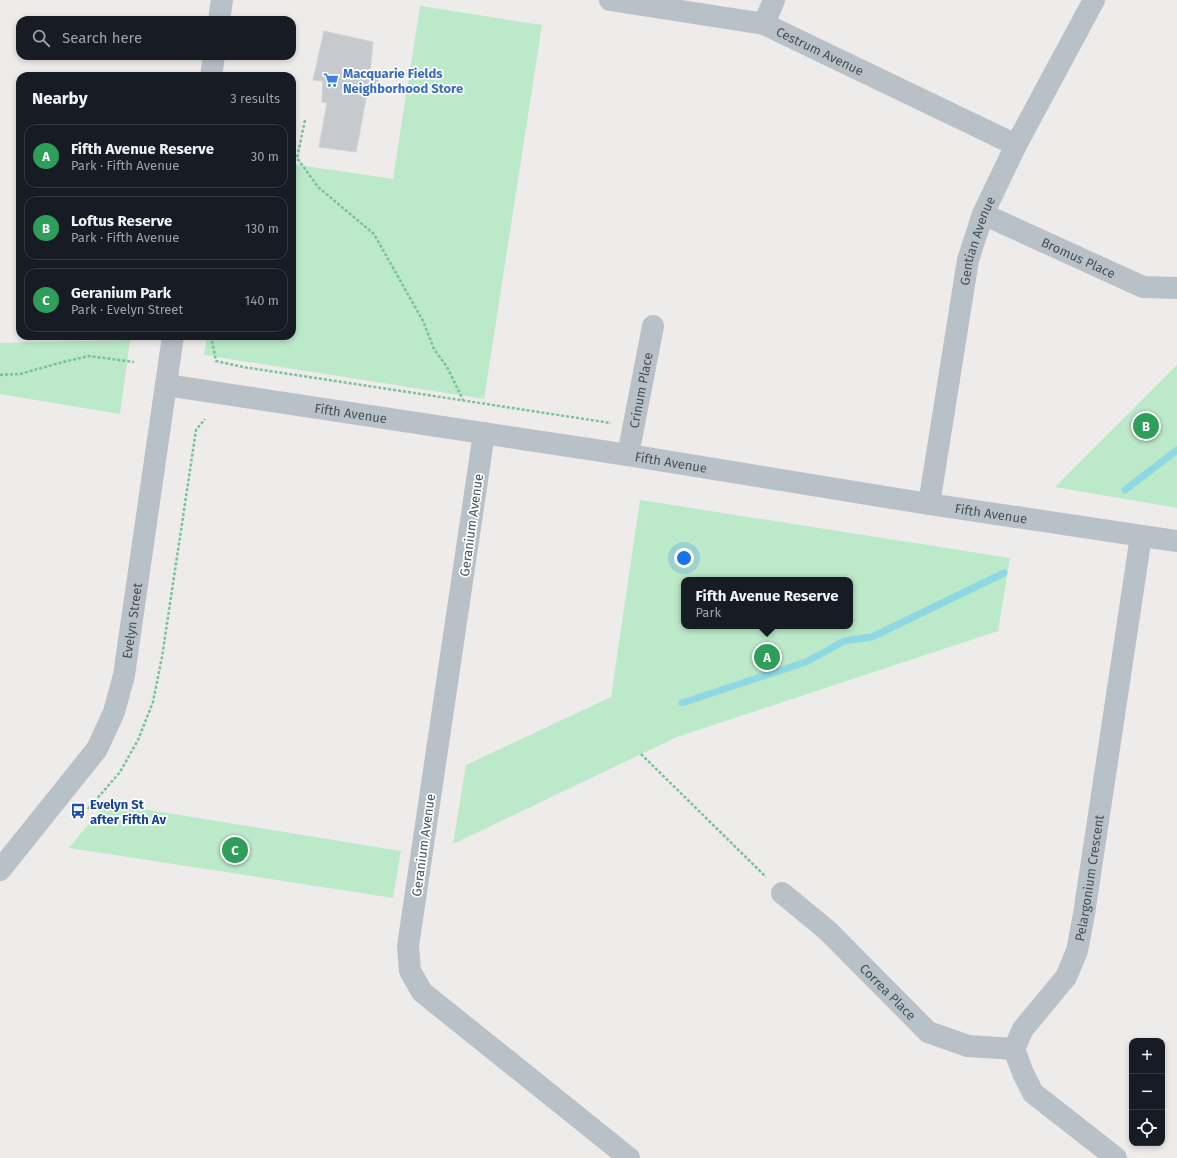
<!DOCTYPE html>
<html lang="en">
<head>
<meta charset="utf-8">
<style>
  body { margin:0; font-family:"Fira Sans",sans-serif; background:#242831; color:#f1f3f6 }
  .controls { position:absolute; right:12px; bottom:12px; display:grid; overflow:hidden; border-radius:8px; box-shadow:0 2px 6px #0003 }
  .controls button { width:36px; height:36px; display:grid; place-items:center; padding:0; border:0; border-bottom:1px solid #363941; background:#171b24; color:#f1f3f6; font:20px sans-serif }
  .you { position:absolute; left:684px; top:558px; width:14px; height:14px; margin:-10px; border:3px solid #fff; border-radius:50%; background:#1a73e8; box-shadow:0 0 0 6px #1a73e833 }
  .badge { display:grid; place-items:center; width:26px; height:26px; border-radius:50%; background:#297eca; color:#fff; font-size:13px; font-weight:700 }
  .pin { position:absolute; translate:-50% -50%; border:2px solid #fff; box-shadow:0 1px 4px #0006 }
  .popup { position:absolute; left:681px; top:577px; width:172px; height:52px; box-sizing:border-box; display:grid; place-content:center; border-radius:8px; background:#171b24; filter:drop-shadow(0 1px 3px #0005); font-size:13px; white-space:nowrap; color:#9ea1a6 }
  .popup b { font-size:15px; color:#f1f3f6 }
  .popup::after { content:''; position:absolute; left:50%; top:100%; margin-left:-8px; border:8px solid transparent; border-top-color:#171b24 }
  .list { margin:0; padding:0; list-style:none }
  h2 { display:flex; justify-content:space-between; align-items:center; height:52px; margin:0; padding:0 16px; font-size:17px }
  h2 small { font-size:13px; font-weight:400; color:#9ea1a6 }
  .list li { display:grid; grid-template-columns:26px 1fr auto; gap:12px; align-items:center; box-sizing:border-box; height:64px; margin:0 8px 8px; padding:0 8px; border:1px solid #363941; border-radius:12px }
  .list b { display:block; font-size:15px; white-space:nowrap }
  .list p { margin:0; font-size:13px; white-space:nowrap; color:#9ea1a6 }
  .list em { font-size:13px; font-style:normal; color:#9ea1a6 }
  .icon { flex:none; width:22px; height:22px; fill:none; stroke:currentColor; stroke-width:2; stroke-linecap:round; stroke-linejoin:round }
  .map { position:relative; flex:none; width:1177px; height:1158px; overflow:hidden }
  .search { position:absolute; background:#171b24; box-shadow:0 2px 6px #0003; left:16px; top:16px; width:280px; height:44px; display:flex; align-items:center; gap:10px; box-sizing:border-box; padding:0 14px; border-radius:12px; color:#9ea1a6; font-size:15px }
  .panel { position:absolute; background:#171b24; box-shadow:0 2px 6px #0003; left:16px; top:72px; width:280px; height:268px; border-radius:12px }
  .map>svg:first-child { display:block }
  .green { fill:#bce9c9; fill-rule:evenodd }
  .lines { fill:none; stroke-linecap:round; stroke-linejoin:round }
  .stream { stroke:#8dd8e2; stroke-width:7 }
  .building { fill:#c6c9ce; stroke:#d0d2d6 }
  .path { stroke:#78c397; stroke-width:2.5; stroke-dasharray:3 2; stroke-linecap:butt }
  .minor { stroke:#b8c1c7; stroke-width:22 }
  .tertiary { stroke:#b8c1c7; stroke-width:22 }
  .labels { text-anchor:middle; stroke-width:3.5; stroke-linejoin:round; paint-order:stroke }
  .street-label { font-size:13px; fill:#465056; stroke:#fff }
  .shop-label { font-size:13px; font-weight:bold; fill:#366cbe; stroke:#fff; text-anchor:start }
  .transit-label { font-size:13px; font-weight:bold; fill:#164399; stroke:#fff; text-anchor:start }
</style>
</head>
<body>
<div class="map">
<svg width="1177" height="1158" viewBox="0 0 1177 1158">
  <rect width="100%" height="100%" fill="#eeebeb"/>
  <g class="green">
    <polygon points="420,6 542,25 484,399 204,355 207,336 292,336 292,164 393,179"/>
    <polygon points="130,340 120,414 0,394 0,343"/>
    <polygon points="1177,365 1177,508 1055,487"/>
    <path d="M640,500L1010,558L998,631L677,737L453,844L466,765L611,697ZM684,580H850V626H684Z"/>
    <polygon points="106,803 401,851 393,898 69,848"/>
  </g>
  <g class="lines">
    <g class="stream">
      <polyline points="1125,490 1177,450"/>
      <polyline points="682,703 806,662 844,641 872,637 1004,573"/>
    </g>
  </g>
  <polygon class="building" points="324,31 373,42 370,72 379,75 378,86 369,83 356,152 319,147 327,103 322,102 323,81 313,80"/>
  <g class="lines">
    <g class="path">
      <polyline points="305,120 297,158 318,187 374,234 423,321 434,349 447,367 463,400"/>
      <polyline points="211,336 216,361 243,367 611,423"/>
      <polyline points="0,375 20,374 63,362 89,356 134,362"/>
      <polyline points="641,754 766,877"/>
      <polyline points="88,809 120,772 138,740 153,702 162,657 196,430 205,419"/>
    </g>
    <g class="minor">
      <path id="s1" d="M610,0L764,24L1016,145"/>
      <polyline points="764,24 774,0"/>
      <path id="s2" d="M983,214L1143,287L1177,288"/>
      <path id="s3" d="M166,385L628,455L929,504L1177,541"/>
      <polyline points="484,433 408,946 410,971 422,992 629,1158"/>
      <path id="s4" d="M628,455L653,326"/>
      <path id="s5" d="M929,504L968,260L983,214L1016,145L1094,0"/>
      <path id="s6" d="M782,893L828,931L928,1032L968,1046L1014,1049"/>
      <path id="s7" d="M1116,1158L1033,1093L1023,1073L1014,1049L1023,1029L1066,977L1077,951L1084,914L1141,536"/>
    </g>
    <g class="tertiary">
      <polyline points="219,20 222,0"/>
      <polyline points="211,76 214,56"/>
      <path id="s8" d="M0,870L97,749L114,712L124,675L173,336"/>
    </g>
  </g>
  <defs>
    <g id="supermarket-bare" transform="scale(1.2)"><path d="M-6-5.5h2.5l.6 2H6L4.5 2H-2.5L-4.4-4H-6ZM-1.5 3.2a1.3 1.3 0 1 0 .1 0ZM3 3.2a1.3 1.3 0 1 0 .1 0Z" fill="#3f7fe0" stroke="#fff" stroke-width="2.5" paint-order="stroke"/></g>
    <g id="bus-bare" transform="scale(1.2)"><path d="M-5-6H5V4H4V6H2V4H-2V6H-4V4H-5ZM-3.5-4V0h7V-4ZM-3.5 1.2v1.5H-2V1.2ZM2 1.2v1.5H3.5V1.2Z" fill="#1a4fb4" stroke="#fff" stroke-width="2.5" paint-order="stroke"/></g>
  </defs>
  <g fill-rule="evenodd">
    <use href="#supermarket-bare" x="331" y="80"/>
    <use href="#bus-bare" x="78" y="811"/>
  </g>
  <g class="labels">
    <g class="street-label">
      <text dy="5" stroke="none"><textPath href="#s1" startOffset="218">Cestrum Avenue</textPath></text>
      <text dy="5" stroke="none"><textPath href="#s5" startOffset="268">Gentian Avenue</textPath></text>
      <text dy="5" stroke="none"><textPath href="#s2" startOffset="105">Bromus Place</textPath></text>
      <text dy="5" stroke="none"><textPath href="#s4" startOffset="66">Crinum Place</textPath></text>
      <text dy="5" stroke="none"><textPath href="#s3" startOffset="187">Fifth Avenue</textPath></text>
      <text dy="5" stroke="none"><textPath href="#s3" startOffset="511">Fifth Avenue</textPath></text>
      <text dy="5" stroke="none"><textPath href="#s3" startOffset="835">Fifth Avenue</textPath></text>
      <text transform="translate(471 525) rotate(-82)" y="5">Geranium Avenue</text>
      <text dy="5" stroke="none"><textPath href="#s8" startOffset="289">Evelyn Street</textPath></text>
      <text transform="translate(423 845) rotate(-82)" y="5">Geranium Avenue</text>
      <text dy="5" stroke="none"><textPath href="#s7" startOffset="345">Pelargonium Crescent</textPath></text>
      <text dy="5" stroke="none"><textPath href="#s6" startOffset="145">Correa Place</textPath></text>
    </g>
    <g class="shop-label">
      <text x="343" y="78">Macquarie Fields<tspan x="343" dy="15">Neighborhood Store</tspan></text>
    </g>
    <g class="transit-label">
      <text x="90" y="809">Evelyn St<tspan x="90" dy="15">after Fifth Av</tspan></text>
    </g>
  </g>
</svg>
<div class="controls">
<button>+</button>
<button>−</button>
<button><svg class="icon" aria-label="locate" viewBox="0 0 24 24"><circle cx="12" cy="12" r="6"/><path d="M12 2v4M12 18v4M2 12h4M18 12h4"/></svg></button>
</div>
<div class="you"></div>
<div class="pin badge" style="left:767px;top:657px;background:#2e9e5b">A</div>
<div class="popup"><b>Fifth Avenue Reserve</b>Park</div>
<div class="pin badge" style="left:1146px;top:426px;background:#2e9e5b">B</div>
<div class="pin badge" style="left:235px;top:850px;background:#2e9e5b">C</div>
<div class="search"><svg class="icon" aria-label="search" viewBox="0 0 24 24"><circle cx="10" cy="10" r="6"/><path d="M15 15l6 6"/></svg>Search here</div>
<section class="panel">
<h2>Nearby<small>3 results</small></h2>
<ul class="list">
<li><span class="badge" style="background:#2e9e5b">A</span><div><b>Fifth Avenue Reserve</b><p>Park · Fifth Avenue</p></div><em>30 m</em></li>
<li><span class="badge" style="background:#2e9e5b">B</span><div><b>Loftus Reserve</b><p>Park · Fifth Avenue</p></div><em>130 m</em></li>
<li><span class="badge" style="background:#2e9e5b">C</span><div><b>Geranium Park</b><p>Park · Evelyn Street</p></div><em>140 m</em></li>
</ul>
</section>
</div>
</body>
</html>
